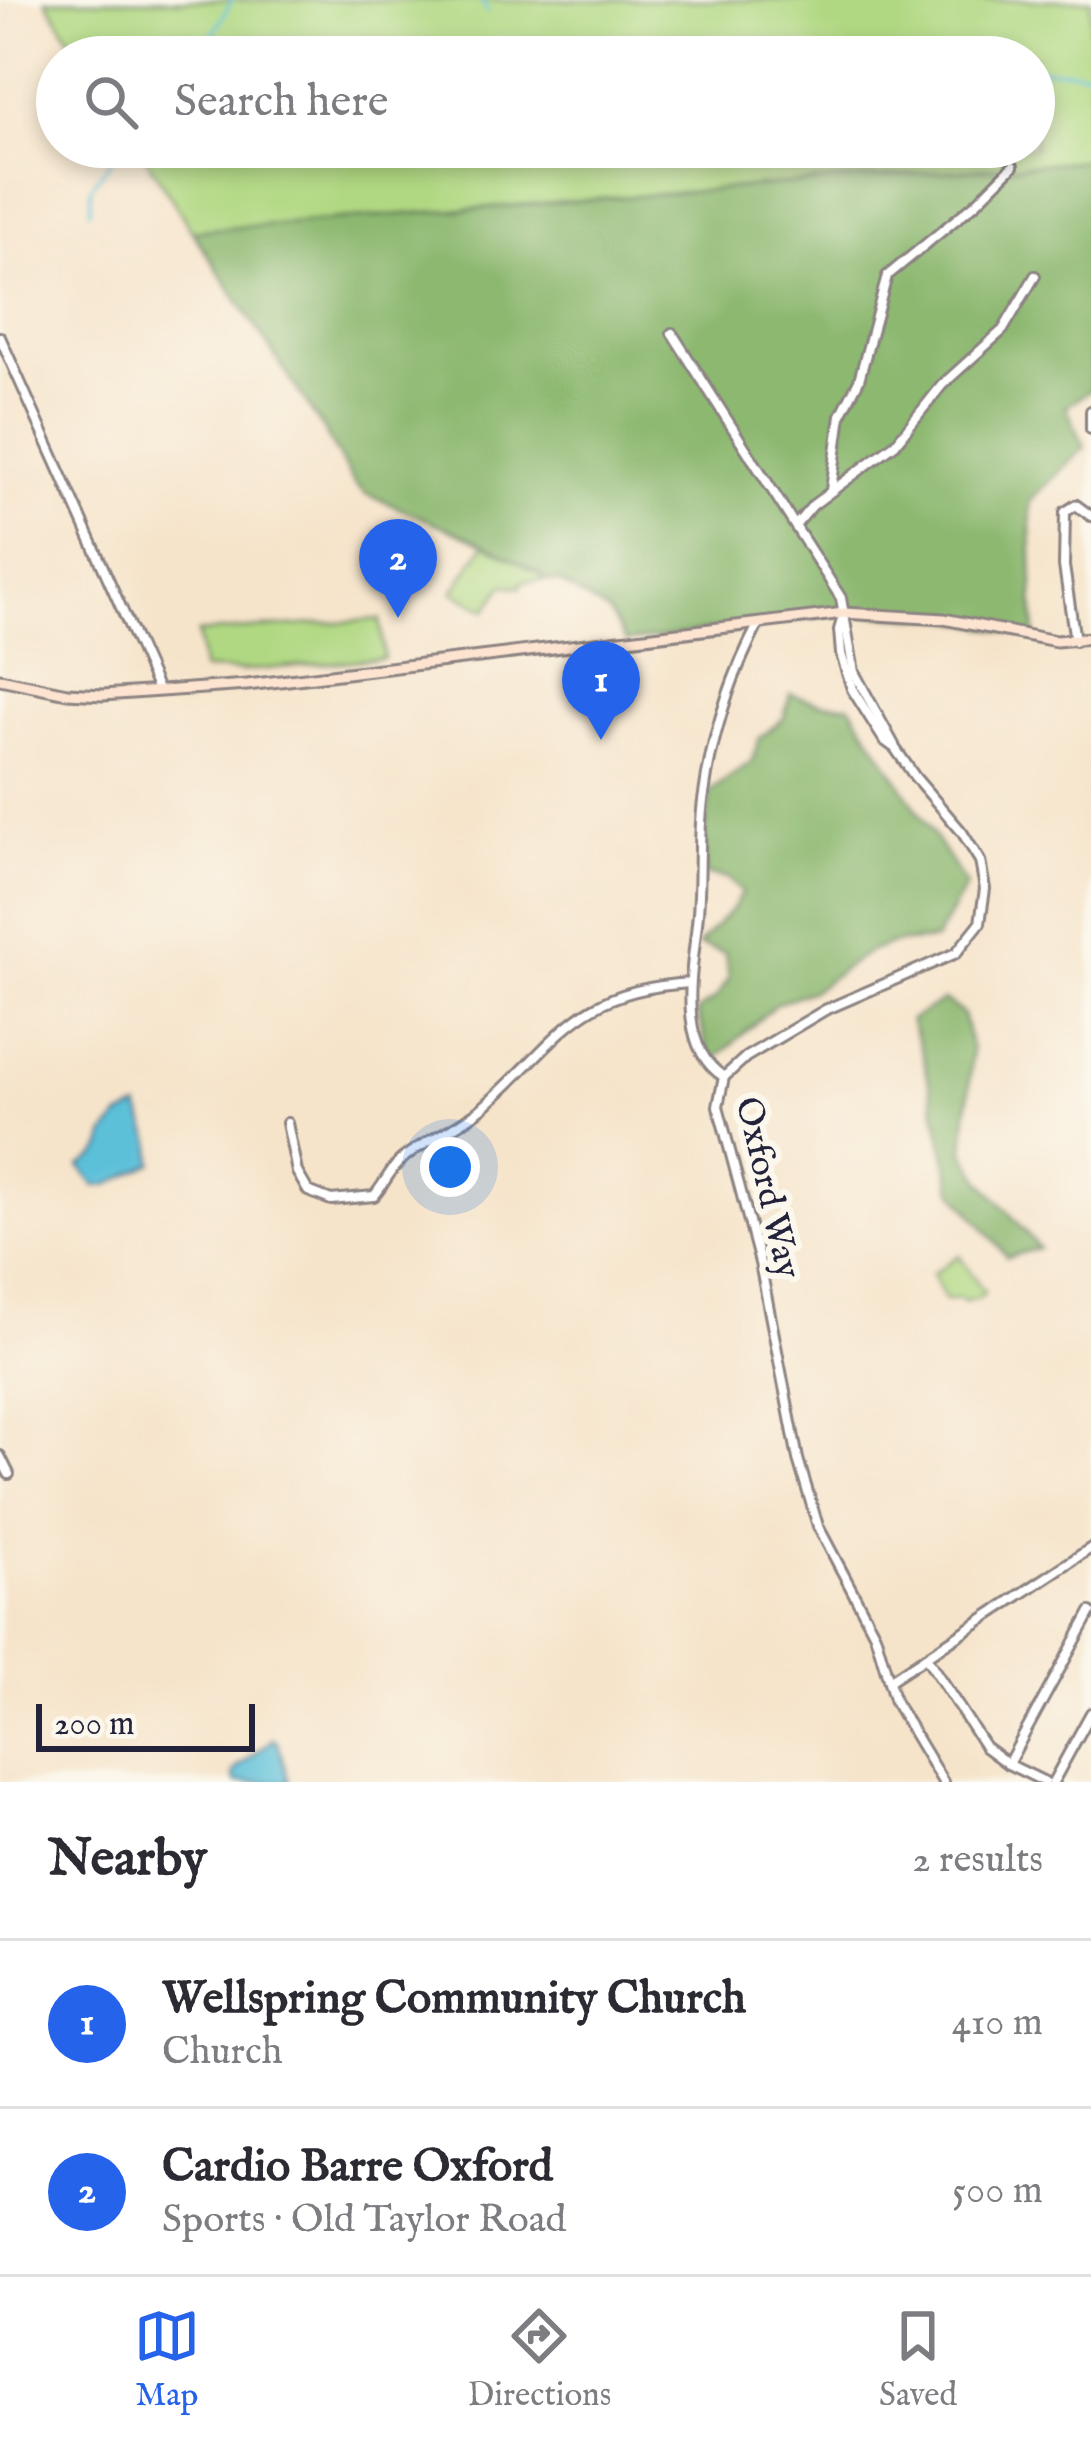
<!DOCTYPE html>
<html lang="en">
<head>
<meta charset="utf-8">
<style>
  body { margin:0; font-family:"IM FELL English",serif; background:#f7f7f7; color:#2b2b33 }
  .scale { position:absolute; left:36px; bottom:30px; width:219px; box-sizing:border-box; padding-left:12px; border:6px solid #22223b; border-top:0; font-size:33px; line-height:42px; white-space:nowrap; color:#22223b; -webkit-text-stroke:9px #fbf7ec; paint-order:stroke }
  .you { position:absolute; left:450px; top:1167px; width:42px; height:42px; margin:-30px; border:9px solid #fff; border-radius:50%; background:#1a73e8; box-shadow:0 0 0 18px #1a73e833 }
  .badge { display:grid; place-items:center; width:78px; height:78px; border-radius:50%; background:#2563eb; color:#fff; font-size:39px; font-weight:700 }
  .pin { position:absolute; translate:-50% -99px; filter:drop-shadow(0 3px 6px #0008) }
  .pin::after { content:''; position:absolute; top:63px; width:42px; height:36px; background:inherit; clip-path:polygon(0 0,100% 0,50% 100%) }
  .list { margin:0; padding:0; list-style:none }
  h2 { display:flex; justify-content:space-between; align-items:center; height:156px; margin:0; padding:0 48px; font-size:51px }
  h2 small { font-size:39px; font-weight:400; color:#7c7c81 }
  .list li { display:grid; grid-template-columns:78px 1fr auto; gap:36px; align-items:center; box-sizing:border-box; height:168px; padding:0 48px; border-top:3px solid #e1e1e2 }
  .list b { display:block; font-size:45px; white-space:nowrap }
  .list p { margin:0; font-size:39px; white-space:nowrap; color:#7c7c81 }
  .list em { font-size:39px; font-style:normal; color:#7c7c81 }
  .icon { flex:none; width:66px; height:66px; fill:none; stroke:currentColor; stroke-width:2; stroke-linecap:round; stroke-linejoin:round }
  .map { position:relative; flex:none; width:1091px; height:1782px; overflow:hidden }
  .search { position:absolute; background:#fff; box-shadow:0 6px 18px #0003; left:36px; right:36px; top:36px; height:132px; display:flex; align-items:center; gap:30px; box-sizing:border-box; padding:0 42px; border-radius:66px; color:#7c7c81; font-size:45px }
  .sheet { height:492px; background:#fff }
  nav { display:flex; justify-content:space-around; align-items:center; box-sizing:border-box; height:168px; border-top:3px solid #e1e1e2; background:#fff; font-size:33px; color:#7c7c81 }
  nav a { display:grid; justify-items:center; gap:6px }
  nav .on { color:#2563eb }
  .map>svg:first-child { display:block }
  .green { fill:#b0d882; stroke:#697d5e; stroke-width:3 }
  .forest { fill:#8cb870; stroke:#576d56; stroke-width:3 }
  .water { fill:#5bc0d9; stroke:#3e718a; stroke-width:3 }
  .lines { fill:none; stroke-linecap:round; stroke-linejoin:round }
  .stream { stroke:#5bc0d9; stroke-width:3 }
  .street-casing { stroke:#8c8382; stroke-width:14 }
  .secondary-casing { stroke:#8c8382; stroke-width:15 }
  .street { stroke:#fff; stroke-width:8 }
  .secondary { stroke:#fde4d1; stroke-width:9 }
  .labels { text-anchor:middle; stroke-width:12; stroke-linejoin:round; paint-order:stroke }
  .street-label { font-size:36px; fill:#22223b; stroke:#fbf7ec }
</style>
</head>
<body>
<div class="map">
<svg width="1091" height="1782" viewBox="0 0 1091 1782">
  <rect width="100%" height="100%" fill="#fbf7ec"/>
  <filter id="ink" filterUnits="userSpaceOnUse"><feTurbulence type="fractalNoise" baseFrequency=".00833" numOctaves="2"/><feDisplacementMap in="SourceGraphic" scale="24" xChannelSelector="R" yChannelSelector="G"/><feConvolveMatrix kernelMatrix="1 2 1 2 8 2 1 2 1" color-interpolation-filters="sRGB"/></filter>
  <filter id="wash" filterUnits="userSpaceOnUse"><feTurbulence type="fractalNoise" baseFrequency=".004" numOctaves="4" result="noise"/><feDisplacementMap in="SourceGraphic" scale="48" xChannelSelector="R" yChannelSelector="G"/><feGaussianBlur stdDeviation="2.7" result="paint"/><feColorMatrix in="noise" values="0 0 0 0 0 0 0 0 0 0 0 0 0 0 0 0 0 1.4 0 .05"/><feComposite in="paint" operator="in"/></filter>
  <g filter="url(#wash)">
    <rect width="100%" height="100%" fill="#f6e4ca"/>
    <g class="green">
      <polygon points="46,0 1091,0 1091,160 192,231 139,147 1034,147 1034,57 82,57"/>
      <polygon points="485,544 542,575 543,580 522,582 521,587 504,585 486,610 453,592"/>
      <polygon points="380,619 384,658 243,671 202,670 198,633"/>
      <polygon points="959,1255 984,1292 981,1297 963,1302 960,1298 945,1300 932,1274"/>
    </g>
    <g class="forest">
      <polygon points="1091,160 1091,390 1066,407 1085,447 1030,501 1035,638 947,619 844,613 626,642 609,613 559,582 543,580 542,575 485,544 366,494 354,483 318,421 192,231"/>
      <polygon points="790,694 820,703 850,705 966,886 935,940 892,943 866,953 815,989 776,1004 711,1063 697,1011 716,998 729,978 725,953 698,945 733,908 742,892 728,879 705,874 705,831 711,791 752,761 759,739 784,718"/>
      <polygon points="944,1000 963,1014 972,1051 964,1151 982,1181 1039,1248 1007,1257 953,1190 923,1055 910,1020"/>
    </g>
    <g class="water">
      <path d="M139,1108L152,1142L153,1163L108,1185L95,1186L80,1166C92,1158 106,1152 105,1135L120,1117Z"/>
      <polygon points="273,1739 278,1743 289,1782 236,1782 233,1775 237,1768"/>
    </g>
    <g class="lines">
      <g class="stream">
        <polyline points="481,0 488,12"/>
        <polyline points="191,57 214,33 232,0"/>
        <polyline points="1038,69 1091,72"/>
        <polyline points="90,211 91,187 121,147"/>
      </g>
    </g>
  </g>
  <g filter="url(#ink)">
    <g class="lines">
      <g class="street-casing">
        <g id="street">
          <polyline points="672,333 841,598 854,672 894,745"/>
          <polyline points="0,337 158,690"/>
          <polyline points="1091,411 1091,429"/>
          <polyline points="831,490 841,415 859,380 887,276 976,203 1013,166"/>
          <polyline points="795,526 813,505 895,444 942,385 1003,330 1035,276"/>
          <polyline points="844,613 839,630 841,654 852,689 884,740 895,748 915,777 962,832 980,861 985,889 980,923 956,953 825,1010 746,1057 724,1077 718,1106 760,1263 798,1459 818,1526 875,1634 895,1702 943,1782"/>
          <polyline points="1075,641 1064,566 1065,512 1076,505 1091,516"/>
          <path d="M724,1077C673,1044 694,965 698,913C701,876 698,838 703,801C711,739 729,680 758,625"/>
          <path d="M287,1123L297,1172L308,1191L331,1200L374,1196C384,1185 390,1169 402,1159C425,1140 455,1130 481,1109C561,1040 573,990 690,983"/>
          <polyline points="0,1456 9,1474"/>
          <polyline points="926,1657 985,1747 1008,1764 1045,1782"/>
          <polyline points="889,1681 1091,1548"/>
          <polyline points="1008,1764 1091,1612"/>
          <polyline points="1053,1782 1091,1713"/>
        </g>
      </g>
      <g class="secondary-casing">
        <polyline id="secondary" points="0,679 67,693 103,695 247,685 844,613 944,619 1056,641 1091,638"/>
      </g>
      <use href="#street" class="street"/>
      <use href="#secondary" class="secondary"/>
    </g>
  </g>
  <g class="labels">
    <g class="street-label">
      <text transform="translate(770 1187) rotate(77)" y="13">Oxford Way</text>
    </g>
  </g>
</svg>
<div class="scale">200 m</div>
<div class="you"></div>
<div class="pin badge" style="left:601px;top:740px">1</div>
<div class="pin badge" style="left:398px;top:618px">2</div>
<div class="search"><svg class="icon" aria-label="search" viewBox="0 0 24 24"><circle cx="10" cy="10" r="6"/><path d="M15 15l6 6"/></svg>Search here</div>
</div>
<section class="sheet">
<h2>Nearby<small>2 results</small></h2>
<ul class="list">
<li><span class="badge">1</span><div><b>Wellspring Community Church</b><p>Church</p></div><em>410 m</em></li>
<li><span class="badge">2</span><div><b>Cardio Barre Oxford</b><p>Sports · Old Taylor Road</p></div><em>500 m</em></li>
</ul>
</section>
<nav>
<a class="on"><svg class="icon" aria-label="map" viewBox="0 0 24 24"><path d="M3 6l6-2 6 2 6-2v14l-6 2-6-2-6 2zM9 4v14M15 6v14"/></svg>Map</a>
<a><svg class="icon" aria-label="directions" viewBox="0 0 24 24"><path d="M12 3l9 9-9 9-9-9zM9 14v-3h6M13 9l2 2-2 2"/></svg>Directions</a>
<a><svg class="icon" aria-label="saved" viewBox="0 0 24 24"><path d="M7 4h10v16l-5-4-5 4z"/></svg>Saved</a>
</nav>
</body>
</html>
